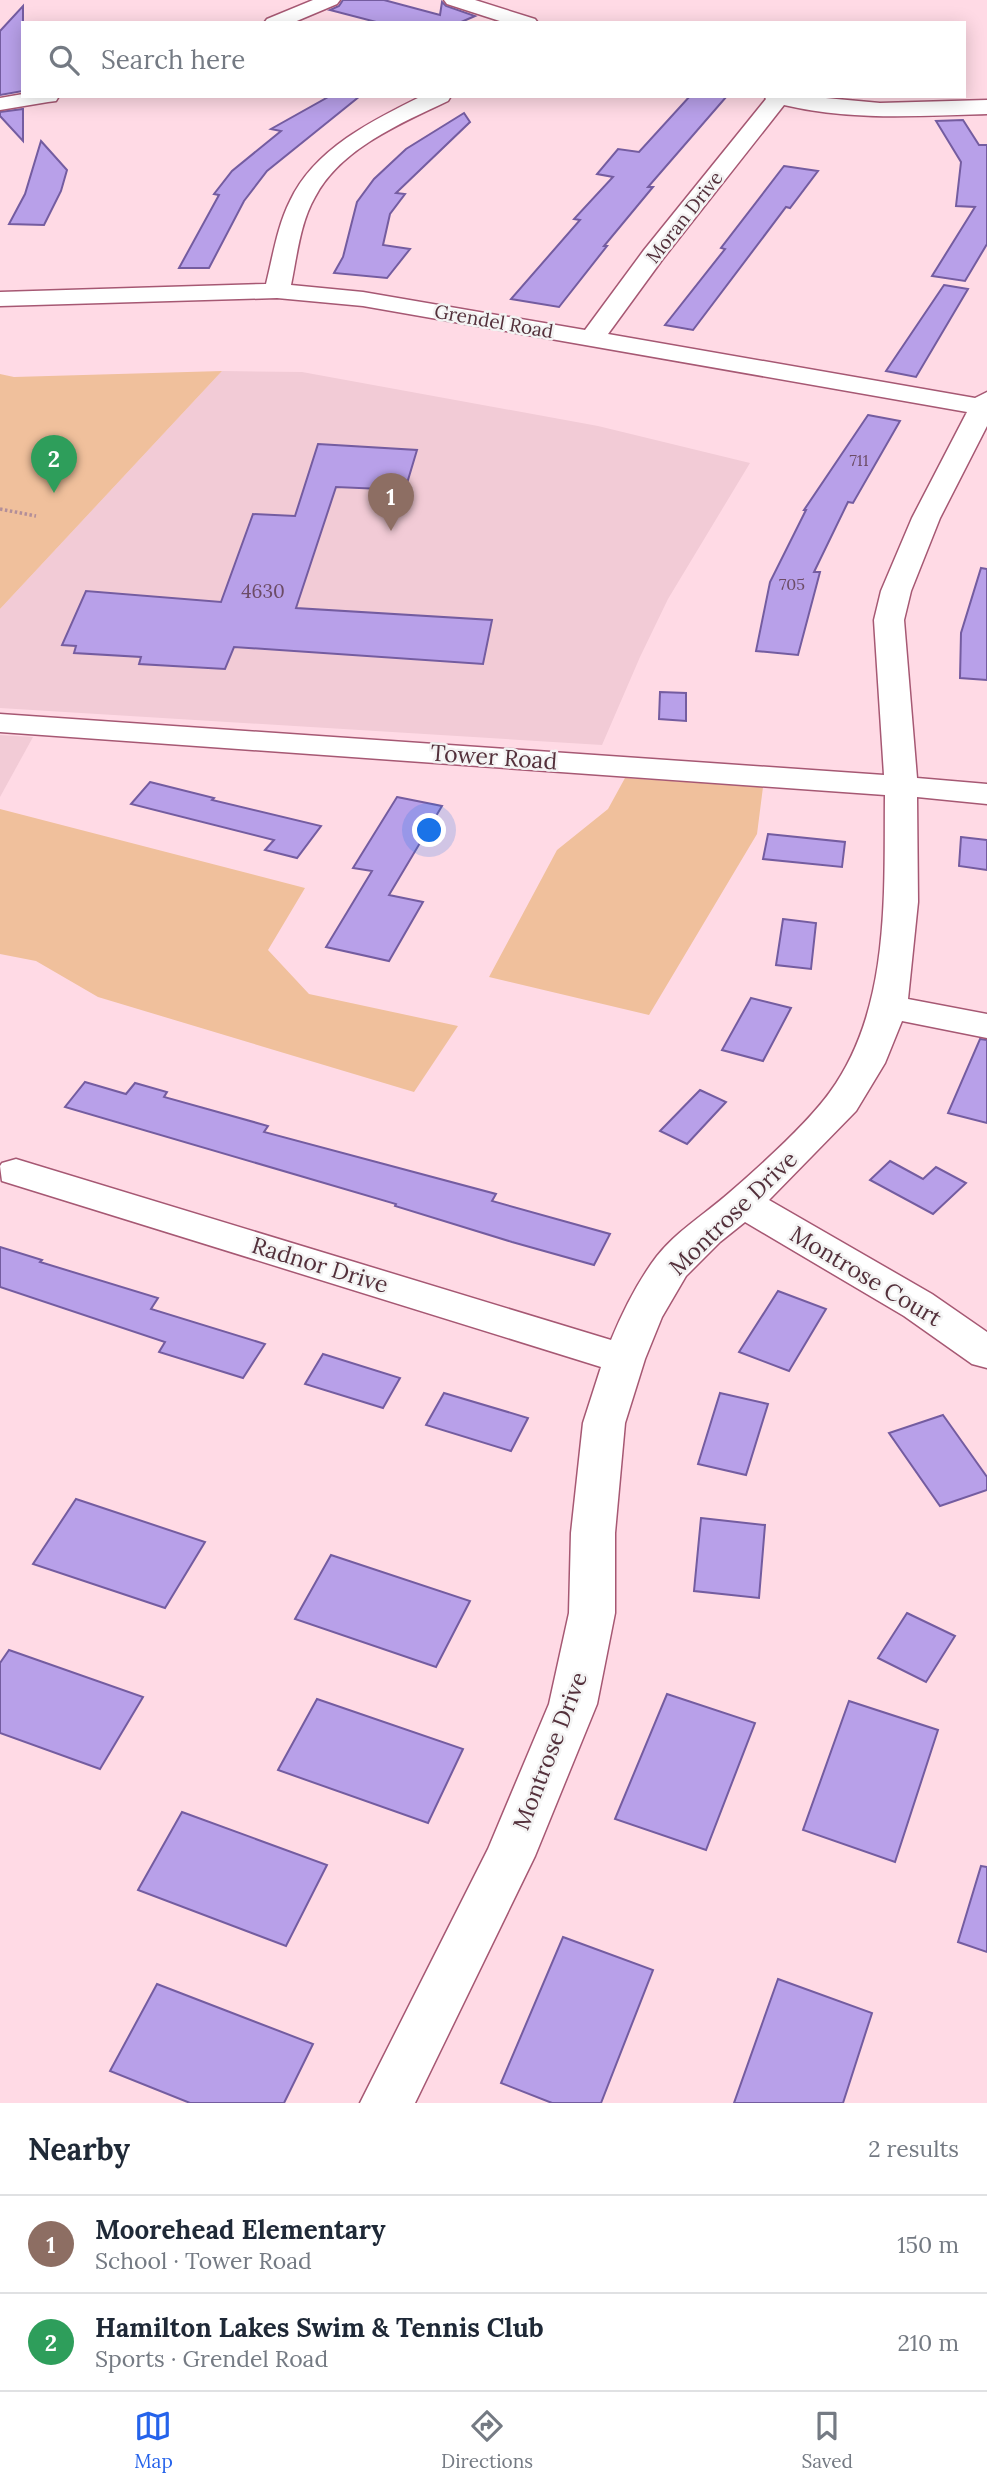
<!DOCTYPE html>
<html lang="en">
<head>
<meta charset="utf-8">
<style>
  body { margin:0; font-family:Lora,serif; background:#f6f6f7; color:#1f2937 }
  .you { position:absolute; left:430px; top:831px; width:24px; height:24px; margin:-18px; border:5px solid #fff; border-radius:50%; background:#1a73e8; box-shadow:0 0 0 10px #1a73e833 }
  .badge { display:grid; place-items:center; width:46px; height:46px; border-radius:50%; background:#2563eb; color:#fff; font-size:23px; font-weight:700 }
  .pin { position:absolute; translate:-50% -58px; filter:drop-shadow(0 2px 4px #0008) }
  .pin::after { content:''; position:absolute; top:37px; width:24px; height:21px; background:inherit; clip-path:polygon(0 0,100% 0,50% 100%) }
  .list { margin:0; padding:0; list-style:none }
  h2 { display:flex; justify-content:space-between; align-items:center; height:91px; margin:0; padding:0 28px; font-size:30px }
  h2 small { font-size:23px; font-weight:400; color:#747a83 }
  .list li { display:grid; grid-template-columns:46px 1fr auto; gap:21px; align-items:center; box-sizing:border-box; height:98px; padding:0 28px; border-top:2px solid #e0e1e3 }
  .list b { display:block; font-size:26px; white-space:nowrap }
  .list p { margin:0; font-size:23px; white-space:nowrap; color:#747a83 }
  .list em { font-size:23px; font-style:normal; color:#747a83 }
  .icon { flex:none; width:38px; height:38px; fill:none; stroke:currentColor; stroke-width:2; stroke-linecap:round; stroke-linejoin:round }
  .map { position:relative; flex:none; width:987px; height:2103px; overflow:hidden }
  .search { position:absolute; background:#fff; box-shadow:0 4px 18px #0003; left:21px; right:21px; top:21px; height:77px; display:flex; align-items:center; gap:18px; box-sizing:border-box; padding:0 24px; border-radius:0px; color:#747a83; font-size:26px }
  .sheet { height:287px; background:#fff }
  nav { display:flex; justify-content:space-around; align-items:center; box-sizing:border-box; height:98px; border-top:2px solid #e0e1e3; background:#fff; font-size:19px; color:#747a83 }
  nav a { display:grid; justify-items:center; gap:4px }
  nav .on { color:#2563eb }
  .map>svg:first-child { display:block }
  .built { fill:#f2cbd6 }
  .green { fill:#f0c09c }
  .building { fill:#b8a0e9; stroke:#745ca0; stroke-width:2 }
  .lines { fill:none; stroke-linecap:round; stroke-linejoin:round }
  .minor-casing { stroke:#a65873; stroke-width:3 }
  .path { stroke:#b28e99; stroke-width:3.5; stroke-dasharray:2.5 2.5; stroke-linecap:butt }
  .minor { fill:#fff; fill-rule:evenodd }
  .labels { text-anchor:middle; stroke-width:5; stroke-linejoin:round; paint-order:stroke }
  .far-number-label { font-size:16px; fill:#6c4c66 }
  .far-street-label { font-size:19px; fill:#53303b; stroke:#f3f3f3 }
  .number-label { font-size:19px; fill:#6c4c66 }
  .street-label { font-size:23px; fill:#53303b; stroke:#f3f3f3 }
</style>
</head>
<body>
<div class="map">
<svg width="987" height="2103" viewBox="0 0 987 2103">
  <rect width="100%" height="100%" fill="#ffdae5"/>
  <g class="built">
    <polygon points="222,371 302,372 598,426 750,463 668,599 640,657 602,745 0,708 0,609"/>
    <polygon points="0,735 33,737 0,797"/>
  </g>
  <g class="green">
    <polygon points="222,371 0,609 0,374 14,377"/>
    <polygon points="625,778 763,787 757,834 649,1015 489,977 557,850 608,809"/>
    <polygon points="0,809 305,888 268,950 309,994 458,1026 414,1092 98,997 36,961 0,954"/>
  </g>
  <g class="building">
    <polygon points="343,0 384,0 440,15 442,2 446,6 475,16 459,23 380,23 330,10 339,6"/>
    <polygon points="23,6 23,91 0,95 0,31"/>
    <polygon points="330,96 360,96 267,171 244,201 209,268 179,268 219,195 214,194 232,171 281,131 271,129"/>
    <polygon points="690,96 727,96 648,187 653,187 604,246 607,246 559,307 511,299 580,220 574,219 613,177 597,174 618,149 639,152"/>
    <polygon points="23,109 23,141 0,116 0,112"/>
    <polygon points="464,113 470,122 396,193 405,194 390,214 383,245 410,249 387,278 334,273 343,257 357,202 374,179 406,149"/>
    <polygon points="963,120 979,145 987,145 987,244 965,281 932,276 975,207 956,206 961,162 936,121"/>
    <polygon points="41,141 67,170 61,191 44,225 9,224 25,194"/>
    <polygon points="784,166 818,171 790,208 786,207 693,330 665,325 725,249 721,248"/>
    <polygon points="944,285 968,289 916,377 886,371"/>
    <polygon points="868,415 900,421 853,503 848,502 814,572 820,572 798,655 756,651 770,582 806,510 804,510"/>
    <polygon points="318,444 417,450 405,490 336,487 296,608 492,620 483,664 234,647 225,669 139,664 141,657 74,653 76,646 62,645 86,591 221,602 253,514 295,516"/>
    <polygon points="981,568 987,569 987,680 960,678 961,633"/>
    <polygon points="660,692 686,693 686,721 659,719"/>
    <polygon points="150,782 214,798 212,800 321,826 297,858 265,850 274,840 131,804"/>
    <polygon points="397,797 442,806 389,895 423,902 389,961 326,947 372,871 353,868"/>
    <polygon points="768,834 845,842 842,867 763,859"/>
    <polygon points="961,837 987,840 987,870 959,866"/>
    <polygon points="783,919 816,923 811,969 776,965"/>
    <polygon points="751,998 791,1008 763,1061 722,1050"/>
    <polygon points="980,1039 987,1040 987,1123 948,1113"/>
    <polygon points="85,1082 126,1094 135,1083 167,1092 164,1097 268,1126 264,1132 496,1194 492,1201 610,1234 594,1265 512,1242 395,1206 396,1204 65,1107"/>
    <polygon points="700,1090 726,1102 687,1144 660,1131"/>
    <polygon points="890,1161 923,1179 936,1167 966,1183 933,1214 870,1180"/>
    <polygon points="0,1247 42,1260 40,1262 158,1298 151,1309 265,1344 243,1378 159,1352 165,1342 0,1287"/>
    <polygon points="778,1291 826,1309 789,1371 739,1352"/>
    <polygon points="323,1354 400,1378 383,1408 305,1384"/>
    <polygon points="444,1393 528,1418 511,1451 426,1425"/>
    <polygon points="720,1393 768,1404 746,1475 698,1464"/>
    <polygon points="943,1415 987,1477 987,1490 940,1506 889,1433"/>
    <polygon points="76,1499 205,1542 165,1608 33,1564"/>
    <polygon points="701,1518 765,1525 759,1598 694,1591"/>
    <polygon points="331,1555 470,1601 436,1667 295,1619"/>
    <polygon points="907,1613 955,1636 926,1682 878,1658"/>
    <polygon points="9,1650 143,1697 100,1769 0,1733 0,1663"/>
    <polygon points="667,1694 755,1723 706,1850 615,1819"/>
    <polygon points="317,1699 463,1749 428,1823 278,1770"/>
    <polygon points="849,1701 938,1730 895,1862 803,1830"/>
    <polygon points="182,1812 327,1865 286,1946 138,1890"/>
    <polygon points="981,1866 987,1867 987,1952 958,1942"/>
    <polygon points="563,1937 653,1970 601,2103 552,2103 501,2083"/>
    <polygon points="778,1979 872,2013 843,2103 734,2103"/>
    <polygon points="157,1984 313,2044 284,2103 190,2103 110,2071"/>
  </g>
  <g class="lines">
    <g class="minor-casing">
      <g id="minor">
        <polygon points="313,0 340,0 337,4 292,23 264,23 267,19"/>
        <polygon points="444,0 475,0 535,19 538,23 506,23 447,4"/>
        <polygon points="23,94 23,96 59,96 56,101 48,102 0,110 0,98"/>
        <path d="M422,96H451L448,101C401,123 340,149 315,197C300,223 297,256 291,285L363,292L585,330L644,250L766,99L764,96H804L880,103L987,100V114C919,116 851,121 784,105L662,260L608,334L975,398L987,392V426L940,518L911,591L904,620L917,778L987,784V804L917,797L918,902L908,999L987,1014V1038L902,1021L885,1063L856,1111L769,1200L932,1294L987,1332V1368L972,1364L904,1316L745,1222L720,1242L686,1276L662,1317L645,1359L625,1423L615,1533V1613L597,1704L535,1856L415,2103H360L488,1849L549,1704L569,1613L571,1533L583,1423L601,1367L2,1181L0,1166L2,1163L16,1159L611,1340C623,1311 638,1281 657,1256C677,1231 705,1214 729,1193C759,1167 807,1124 830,1092C891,1008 884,893 885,795L0,732V714L884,775L874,620L881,591L912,518L967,412L363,306L277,298L0,306V292L266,284C273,256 277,227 290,201C314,149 373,120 422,96Z"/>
      </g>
    </g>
    <polyline class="path" points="0,509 36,516"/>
    <use href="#minor" class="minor"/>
  </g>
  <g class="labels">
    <g class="far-number-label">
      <text x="859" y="466">711</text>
      <text x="792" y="590">705</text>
    </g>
    <g class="far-street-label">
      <text transform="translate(684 217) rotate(-52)" y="7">Moran Drive</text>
      <text transform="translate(494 321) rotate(10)" y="7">Grendel Road</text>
    </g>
    <g class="number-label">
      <text x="263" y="598">4630</text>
    </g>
    <g class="street-label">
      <text transform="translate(494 757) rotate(4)" y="8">Tower Road</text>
      <text transform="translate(733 1213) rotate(-44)" y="8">Montrose Drive</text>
      <text transform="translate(320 1265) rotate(17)" y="8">Radnor Drive</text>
      <text transform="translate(866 1276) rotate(31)" y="8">Montrose Court</text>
      <text transform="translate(550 1751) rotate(-69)" y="8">Montrose Drive</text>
    </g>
  </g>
</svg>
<div class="you"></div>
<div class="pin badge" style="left:391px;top:531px;background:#8d6e63">1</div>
<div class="pin badge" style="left:54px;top:493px;background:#2e9e5b">2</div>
<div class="search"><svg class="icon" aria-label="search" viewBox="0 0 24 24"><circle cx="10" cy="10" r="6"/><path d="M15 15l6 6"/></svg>Search here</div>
</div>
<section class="sheet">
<h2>Nearby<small>2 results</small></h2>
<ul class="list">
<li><span class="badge" style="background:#8d6e63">1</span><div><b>Moorehead Elementary</b><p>School · Tower Road</p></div><em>150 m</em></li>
<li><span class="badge" style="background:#2e9e5b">2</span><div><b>Hamilton Lakes Swim &amp; Tennis Club</b><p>Sports · Grendel Road</p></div><em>210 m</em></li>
</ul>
</section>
<nav>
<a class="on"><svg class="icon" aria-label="map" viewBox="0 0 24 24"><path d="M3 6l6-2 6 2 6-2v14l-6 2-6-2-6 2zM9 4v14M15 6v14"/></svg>Map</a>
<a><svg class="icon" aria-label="directions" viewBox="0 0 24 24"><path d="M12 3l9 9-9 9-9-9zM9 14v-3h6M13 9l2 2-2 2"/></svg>Directions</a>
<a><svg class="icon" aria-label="saved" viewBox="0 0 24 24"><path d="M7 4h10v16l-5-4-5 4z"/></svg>Saved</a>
</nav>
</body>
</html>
